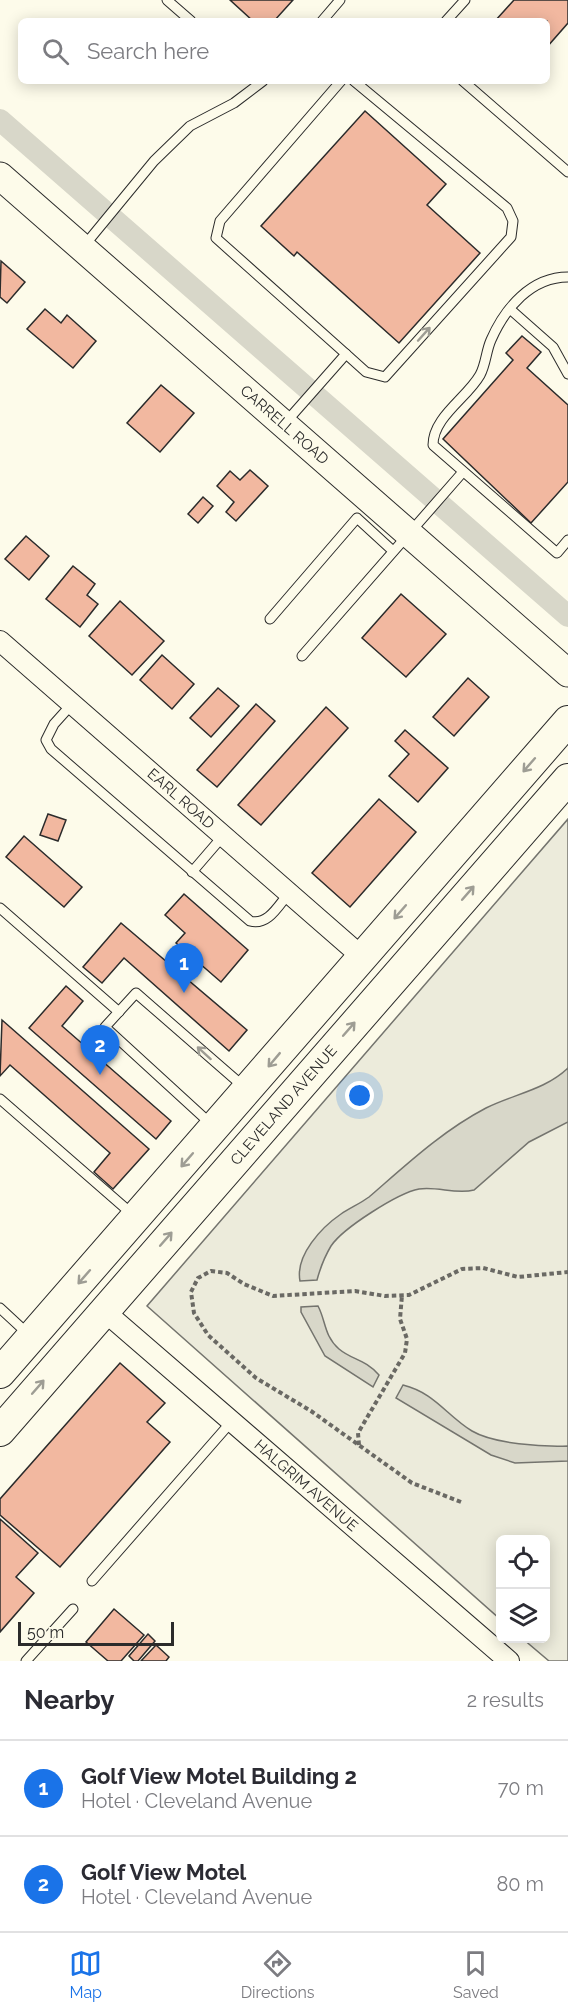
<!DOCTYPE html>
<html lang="en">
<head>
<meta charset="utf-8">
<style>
  body { margin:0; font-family:Raleway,sans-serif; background:#f2f2f3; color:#2b2b33 }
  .controls { position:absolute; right:18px; bottom:18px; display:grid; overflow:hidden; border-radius:9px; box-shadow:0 3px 15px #0003 }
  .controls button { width:54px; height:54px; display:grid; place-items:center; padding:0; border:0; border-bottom:2px solid #e1e1e2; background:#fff; color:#2b2b33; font:30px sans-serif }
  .scale { position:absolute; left:18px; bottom:15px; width:156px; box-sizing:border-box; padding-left:6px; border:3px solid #2b2b2b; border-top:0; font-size:16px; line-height:21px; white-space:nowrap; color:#2b2b2b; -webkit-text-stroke:4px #fdfbea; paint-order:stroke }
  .you { position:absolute; left:360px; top:1096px; width:21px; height:21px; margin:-15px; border:4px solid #fff; border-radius:50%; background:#1a73e8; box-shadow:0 0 0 9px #1a73e833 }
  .badge { display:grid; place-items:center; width:39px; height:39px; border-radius:50%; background:#1a73e8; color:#fff; font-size:20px; font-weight:700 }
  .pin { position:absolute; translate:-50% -50px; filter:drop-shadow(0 2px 3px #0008) }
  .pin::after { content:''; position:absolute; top:32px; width:21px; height:18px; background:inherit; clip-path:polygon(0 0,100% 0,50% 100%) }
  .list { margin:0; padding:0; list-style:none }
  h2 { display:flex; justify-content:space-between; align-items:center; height:78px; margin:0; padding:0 24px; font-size:26px }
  h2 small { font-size:20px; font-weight:400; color:#7c7c81 }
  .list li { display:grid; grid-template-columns:39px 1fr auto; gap:18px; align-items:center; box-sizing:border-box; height:96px; padding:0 24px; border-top:2px solid #e1e1e2 }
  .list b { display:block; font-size:22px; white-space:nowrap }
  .list p { margin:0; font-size:20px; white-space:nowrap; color:#7c7c81 }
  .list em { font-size:20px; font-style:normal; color:#7c7c81 }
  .icon { flex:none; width:33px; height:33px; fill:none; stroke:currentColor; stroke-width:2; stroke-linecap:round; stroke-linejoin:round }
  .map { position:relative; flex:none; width:568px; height:1661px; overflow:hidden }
  .search { position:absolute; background:#fff; box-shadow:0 3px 15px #0003; left:18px; right:18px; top:18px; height:66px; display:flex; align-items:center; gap:15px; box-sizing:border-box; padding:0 21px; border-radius:9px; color:#7c7c81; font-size:22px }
  .sheet { height:270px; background:#fff }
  nav { display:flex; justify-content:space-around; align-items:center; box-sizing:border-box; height:84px; border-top:2px solid #e1e1e2; background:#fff; font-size:16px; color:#7c7c81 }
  nav a { display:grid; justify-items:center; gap:3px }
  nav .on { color:#1a73e8 }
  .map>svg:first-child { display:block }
  .green { fill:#ecebdb; stroke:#74746e; stroke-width:1.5 }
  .water { fill:#d8d7c9; stroke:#74746e; stroke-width:1.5 }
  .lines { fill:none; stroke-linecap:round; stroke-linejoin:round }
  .canal { stroke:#d8d7c9; stroke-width:22 }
  .building { fill:#f2b8a0; stroke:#2b2b2b; stroke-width:1.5 }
  .lane-casing { stroke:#2b2b2b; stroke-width:11 }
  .street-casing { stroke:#2b2b2b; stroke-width:22 }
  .secondary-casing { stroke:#2b2b2b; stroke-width:29 }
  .primary-casing { stroke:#2b2b2b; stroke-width:32 }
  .path { stroke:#6a6964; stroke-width:4; stroke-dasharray:4.5 3; stroke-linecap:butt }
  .lane { stroke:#fdfbea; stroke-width:9 }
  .street { stroke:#fdfbea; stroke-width:20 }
  .secondary { stroke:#fdfbea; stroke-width:27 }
  .primary { stroke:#fdfbea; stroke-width:30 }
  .oneway { stroke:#9e9d94 }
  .labels { text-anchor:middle; stroke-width:4.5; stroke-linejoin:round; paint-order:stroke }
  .street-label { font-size:15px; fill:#2b2b2b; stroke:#fdfbea }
</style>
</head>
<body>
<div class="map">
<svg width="568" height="1661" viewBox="0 0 568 1661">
  <rect width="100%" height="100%" fill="#fdfbea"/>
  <polygon class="green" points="568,819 568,1661 549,1661 523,1639 546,1638 546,1540 500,1540 500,1619 147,1306"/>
  <g class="water">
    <path d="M568,1068V1122L529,1142L474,1190C456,1195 438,1186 419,1189C398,1193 343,1228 331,1246C325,1256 320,1269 317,1280L300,1281C295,1255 322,1227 341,1214C350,1208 361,1203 369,1197C406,1165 442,1131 486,1108C514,1094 545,1090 568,1068Z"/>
    <path d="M318,1306C326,1321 324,1336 339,1349C352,1360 365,1359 379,1375L373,1387L325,1356L301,1312V1307Z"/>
    <path d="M403,1385C435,1393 446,1415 472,1431C494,1444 543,1447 568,1446V1461L515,1463L491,1455L396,1398Z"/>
  </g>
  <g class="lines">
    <polyline class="canal" points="0,120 568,616"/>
  </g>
  <g class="building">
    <polygon points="230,0 293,0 274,21 253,21"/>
    <polygon points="514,0 568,0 568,23 547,47 547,21 495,21"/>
    <polygon points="365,111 446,184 427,205 480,253 399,343 297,252 294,256 261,226"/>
    <polygon points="1,261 25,282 7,303 0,297"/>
    <polygon points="45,309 61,323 67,315 96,341 73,368 27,329"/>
    <polygon points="522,336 541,352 527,368 568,405 568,482 531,523 443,439 513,360 506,353"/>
    <polygon points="161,385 194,413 160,452 127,423"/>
    <polygon points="250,470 268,486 236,521 226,512 234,502 217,486 230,471 240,480"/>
    <polygon points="203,497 213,506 198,523 188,514"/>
    <polygon points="26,536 49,556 29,580 5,559"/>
    <polygon points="73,566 95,584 87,595 98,604 80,627 46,599"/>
    <polygon points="401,594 446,634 406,677 362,638"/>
    <polygon points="120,601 164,641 132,675 89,636"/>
    <polygon points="162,655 194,684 172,709 140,680"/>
    <polygon points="468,678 489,697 454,736 433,717"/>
    <polygon points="218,688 239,706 211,737 190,718"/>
    <polygon points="256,704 275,721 217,787 197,770"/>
    <polygon points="326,707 348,728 261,825 238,805"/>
    <polygon points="405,730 448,768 418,802 389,776 409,754 395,741"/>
    <polygon points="379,799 416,832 350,907 312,873"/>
    <polygon points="48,814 66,820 58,841 40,835"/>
    <polygon points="24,836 82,887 64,907 6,857"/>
    <polygon points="184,894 248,950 221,982 176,943 185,933 165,915"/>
    <polygon points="121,923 247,1030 229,1051 124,958 102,983 83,967"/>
    <polygon points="66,986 83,1001 62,1026 171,1121 156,1139 29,1028"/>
    <polygon points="2,1020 149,1149 113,1189 94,1172 110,1153 10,1065 0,1076"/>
    <polygon points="120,1363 165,1403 147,1422 170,1442 60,1567 0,1515 0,1499"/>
    <polygon points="0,1519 38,1553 16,1577 34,1593 0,1632"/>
    <polygon points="114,1609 144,1635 121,1661 108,1661 86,1642"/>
    <polygon points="148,1634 155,1641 138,1661 134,1661 129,1656"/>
    <polygon points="156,1645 169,1657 166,1661 141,1661"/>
  </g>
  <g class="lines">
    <g class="lane-casing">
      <g id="lane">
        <polyline points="167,0 191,21"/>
        <polyline points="322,21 340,0"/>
        <polyline points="446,21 465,0"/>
        <polyline points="463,81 568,172"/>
        <polyline points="84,246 154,161 190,126 234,103 263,81"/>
        <path d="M568,277C531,277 505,308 491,340C486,351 486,364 480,375C467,398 433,417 433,445L557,553L568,540"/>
        <polyline points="510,309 553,347 568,374"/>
        <polyline points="346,354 366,372 385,377 511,237 513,221 507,208 354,81"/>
        <polyline points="286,422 346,354 216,238 220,221 341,81"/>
        <polyline points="270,619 357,518 393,551"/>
        <polyline points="302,656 462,473"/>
        <path d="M72,704L54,724L46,740L51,749L250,921C268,926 278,906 289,893"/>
        <polyline points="192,872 223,836"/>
        <polyline points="0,908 119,1012"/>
        <polyline points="0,1099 132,1214"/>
        <polyline points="212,1125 105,1027 136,993 244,1087"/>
        <polyline points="0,1308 28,1334"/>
        <polyline points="92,1581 232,1421"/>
        <polyline points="26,1661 73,1609"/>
      </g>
    </g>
    <g class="street-casing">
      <g id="street">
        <path id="s1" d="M0,641L361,956"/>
        <path id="s2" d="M104,1311L509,1661"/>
      </g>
    </g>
    <g class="secondary-casing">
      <g id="secondary">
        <path id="s3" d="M0,176L568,673"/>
      </g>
    </g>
    <g class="primary-casing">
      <g id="primary">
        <polyline points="0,1373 568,721"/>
        <path id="s4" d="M0,1431L568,779"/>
      </g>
    </g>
    <g class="path">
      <polyline points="359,1445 358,1433 405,1353 407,1339 400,1319 402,1295"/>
      <polyline points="461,1502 412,1483 311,1411 256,1378 208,1335 194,1313 191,1292 198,1278 211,1271 227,1273 244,1284 273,1296 355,1291 385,1296 409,1295 462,1269 483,1268 518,1277 568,1272"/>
    </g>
    <use href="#lane" class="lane"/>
    <use href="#street" class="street"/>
    <use href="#secondary" class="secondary"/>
    <use href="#primary" class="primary"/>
  </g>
  <defs><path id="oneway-shaft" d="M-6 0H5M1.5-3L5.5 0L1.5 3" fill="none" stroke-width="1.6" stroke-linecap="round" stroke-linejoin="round" transform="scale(1.5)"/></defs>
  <g class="oneway">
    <use href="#oneway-shaft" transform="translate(424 334) rotate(-48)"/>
    <use href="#oneway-shaft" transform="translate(529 765) rotate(131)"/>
    <use href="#oneway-shaft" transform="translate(468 893) rotate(-49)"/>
    <use href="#oneway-shaft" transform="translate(400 912) rotate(131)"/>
    <use href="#oneway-shaft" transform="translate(349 1029) rotate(-49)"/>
    <use href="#oneway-shaft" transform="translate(204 1053) rotate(-138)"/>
    <use href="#oneway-shaft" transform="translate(274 1060) rotate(130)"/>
    <use href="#oneway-shaft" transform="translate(187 1160) rotate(131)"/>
    <use href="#oneway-shaft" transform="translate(166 1239) rotate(-49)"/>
    <use href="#oneway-shaft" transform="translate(84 1277) rotate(131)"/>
    <use href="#oneway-shaft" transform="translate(38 1387) rotate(-49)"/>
  </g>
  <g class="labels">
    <g class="street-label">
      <text dy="5" stroke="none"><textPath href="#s3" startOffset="378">CARRELL ROAD</textPath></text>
      <text dy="5" stroke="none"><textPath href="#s1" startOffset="240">EARL ROAD</textPath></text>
      <text dy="5" stroke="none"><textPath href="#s4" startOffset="432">CLEVELAND AVENUE</textPath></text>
      <text dy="5" stroke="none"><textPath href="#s2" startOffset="267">HALGRIM AVENUE</textPath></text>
    </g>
  </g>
</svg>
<div class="controls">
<button><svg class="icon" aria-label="locate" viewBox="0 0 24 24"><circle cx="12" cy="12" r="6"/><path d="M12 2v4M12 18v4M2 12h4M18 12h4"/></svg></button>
<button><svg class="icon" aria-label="layers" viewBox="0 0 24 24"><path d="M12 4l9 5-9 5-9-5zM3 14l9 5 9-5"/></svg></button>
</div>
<div class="scale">50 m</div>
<div class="you"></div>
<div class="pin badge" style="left:184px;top:993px">1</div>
<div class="pin badge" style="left:100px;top:1075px">2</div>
<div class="search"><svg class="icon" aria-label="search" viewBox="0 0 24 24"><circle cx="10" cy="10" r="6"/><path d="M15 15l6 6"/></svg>Search here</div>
</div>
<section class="sheet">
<h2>Nearby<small>2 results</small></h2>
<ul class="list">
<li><span class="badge">1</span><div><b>Golf View Motel Building 2</b><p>Hotel · Cleveland Avenue</p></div><em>70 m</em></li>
<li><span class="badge">2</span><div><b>Golf View Motel</b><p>Hotel · Cleveland Avenue</p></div><em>80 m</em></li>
</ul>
</section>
<nav>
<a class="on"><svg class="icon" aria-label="map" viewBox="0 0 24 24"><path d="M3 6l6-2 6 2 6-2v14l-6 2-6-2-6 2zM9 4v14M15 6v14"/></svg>Map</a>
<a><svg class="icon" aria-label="directions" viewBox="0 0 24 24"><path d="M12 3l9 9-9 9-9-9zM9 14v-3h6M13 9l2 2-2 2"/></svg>Directions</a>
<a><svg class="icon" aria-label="saved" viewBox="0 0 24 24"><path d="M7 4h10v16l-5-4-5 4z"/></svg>Saved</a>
</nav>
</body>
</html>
